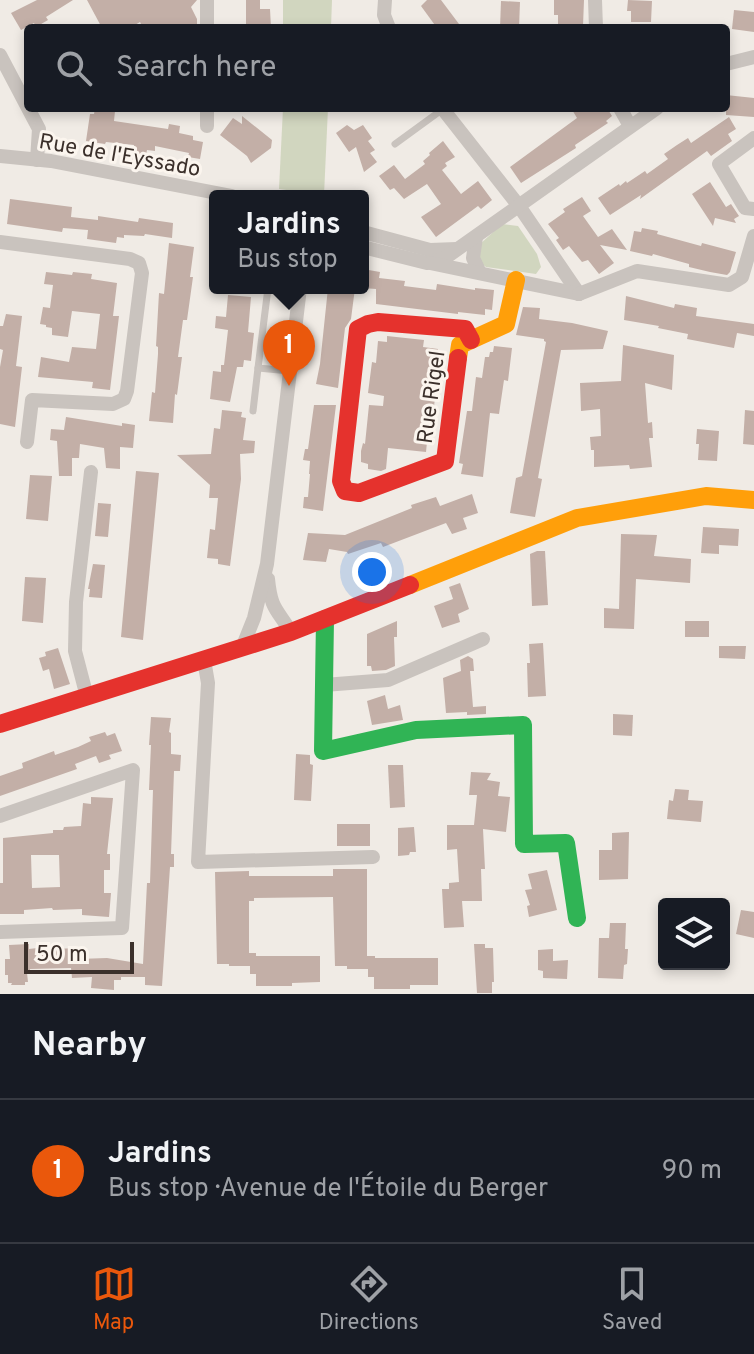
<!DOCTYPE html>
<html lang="en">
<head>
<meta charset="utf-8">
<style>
  body { margin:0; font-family:Overpass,sans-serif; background:#242831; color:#f1f3f6 }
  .controls { position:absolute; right:24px; bottom:24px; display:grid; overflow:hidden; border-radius:8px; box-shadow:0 4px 12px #0003 }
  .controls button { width:72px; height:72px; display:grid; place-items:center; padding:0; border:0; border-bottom:2px solid #363941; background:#171b24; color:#f1f3f6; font:40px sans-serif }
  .scale { position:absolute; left:24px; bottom:20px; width:110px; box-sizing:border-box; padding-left:8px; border:4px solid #3b302b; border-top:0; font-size:22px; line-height:28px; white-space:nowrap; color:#3b302b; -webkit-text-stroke:6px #fbf5ee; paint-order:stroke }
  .you { position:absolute; left:372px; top:572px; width:28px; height:28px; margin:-20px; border:6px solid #fff; border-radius:50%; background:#1a73e8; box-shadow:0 0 0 12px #1a73e833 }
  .badge { display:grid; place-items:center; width:52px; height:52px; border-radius:50%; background:#ea580c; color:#fff; font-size:26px; font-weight:700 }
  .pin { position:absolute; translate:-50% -66px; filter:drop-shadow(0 2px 4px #0008) }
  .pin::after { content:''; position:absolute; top:42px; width:28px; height:24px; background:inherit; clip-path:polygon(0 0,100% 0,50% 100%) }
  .popup { position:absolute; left:209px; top:190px; width:160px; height:104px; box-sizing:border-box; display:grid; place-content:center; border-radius:8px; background:#171b24; filter:drop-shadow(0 2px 6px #0005); font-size:26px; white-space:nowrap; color:#9ea1a6 }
  .popup b { font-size:30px; color:#f1f3f6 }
  .popup::after { content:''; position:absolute; left:50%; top:100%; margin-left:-16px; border:16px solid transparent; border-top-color:#171b24 }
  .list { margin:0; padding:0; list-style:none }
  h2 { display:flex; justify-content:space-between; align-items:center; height:104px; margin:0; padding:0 32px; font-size:34px }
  h2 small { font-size:26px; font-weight:400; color:#9ea1a6 }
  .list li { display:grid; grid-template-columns:52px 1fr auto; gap:24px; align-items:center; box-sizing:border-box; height:144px; padding:0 32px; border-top:2px solid #363941 }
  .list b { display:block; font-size:30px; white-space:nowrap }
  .list p { margin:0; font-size:26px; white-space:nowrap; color:#9ea1a6 }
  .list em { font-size:26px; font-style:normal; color:#9ea1a6 }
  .icon { flex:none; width:44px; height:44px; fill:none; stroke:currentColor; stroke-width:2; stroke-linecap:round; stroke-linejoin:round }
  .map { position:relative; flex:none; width:754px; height:994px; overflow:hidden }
  .search { position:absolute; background:#171b24; box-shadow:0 4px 12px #0003; left:24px; right:24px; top:24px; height:88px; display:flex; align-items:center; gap:20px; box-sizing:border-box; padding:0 28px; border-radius:8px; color:#9ea1a6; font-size:30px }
  .sheet { height:248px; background:#171b24 }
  nav { display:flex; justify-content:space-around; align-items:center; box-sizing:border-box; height:112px; border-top:2px solid #363941; background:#171b24; font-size:22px; color:#9ea1a6 }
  nav a { display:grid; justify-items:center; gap:4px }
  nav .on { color:#ea580c }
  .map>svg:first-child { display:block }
  .green { fill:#d1d6bf }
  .building { fill:#c3afa7; fill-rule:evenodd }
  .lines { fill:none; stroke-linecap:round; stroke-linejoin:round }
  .lane { stroke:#c9c3be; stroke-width:7 }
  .street { stroke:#c9c3be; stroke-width:14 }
  .fast { stroke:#30b455; stroke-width:18 }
  .slow { stroke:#ff9f0a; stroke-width:18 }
  .jam { stroke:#e5322d; stroke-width:18 }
  .labels { text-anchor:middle; stroke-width:6; stroke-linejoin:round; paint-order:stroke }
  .street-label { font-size:22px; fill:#3b302b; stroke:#fbf5ee }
</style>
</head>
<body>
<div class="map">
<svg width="754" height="994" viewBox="0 0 754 994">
  <rect width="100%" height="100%" fill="#f0ebe5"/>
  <g class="green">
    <polygon points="283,0 332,0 331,28 283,28"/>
    <polygon points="283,108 328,108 324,195 279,189"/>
    <polygon points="502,224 518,226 537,254 541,267 536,274 486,267 478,261 479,245"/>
  </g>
  <g class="building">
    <polygon points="37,0 73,0 46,17 48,20 36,27 34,23 21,30 11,13"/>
    <polygon points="87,0 197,0 191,7 197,19 197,28 143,28 140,22 130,28 102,28"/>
    <polygon points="246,0 260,0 260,9 270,9 271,28 246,28"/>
    <polygon points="427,0 441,0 462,28 437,28 421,6"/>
    <polygon points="554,0 584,0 583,26 558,28 558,15 554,15"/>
    <polygon points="628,0 652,1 651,22 631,22 631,11 627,11"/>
    <polygon points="501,1 520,2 519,28 500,28"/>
    <polygon points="734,10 754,12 754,32 732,29"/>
    <polygon points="726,95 754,98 754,117 726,115"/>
    <polygon points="95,108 115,111 114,121 168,129 169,124 180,126 179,133 193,136 193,140 203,142 200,159 188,157 189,153 155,146 155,151 147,150 144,165 132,163 134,145 106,142 105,144 86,141 90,114 94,114"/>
    <polygon points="571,108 607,108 612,116 606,121 608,123 575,145 576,148 521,183 510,167 577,118"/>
    <polygon points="242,116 272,140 271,148 251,163 247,156 220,135 233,118 242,124"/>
    <polygon points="729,117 736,129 728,134 732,141 711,156 707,151 640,199 641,195 610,215 598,198 619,184 620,186 626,181 627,183 645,171 647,174 668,159 664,154 677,145 688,138 691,143"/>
    <polygon points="347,125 354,130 363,125 372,138 368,141 375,150 370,153 377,162 364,172 356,147 349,152 336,133"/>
    <polygon points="443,141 455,157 445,163 447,166 442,170 461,194 478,181 492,200 481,209 478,206 436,237 421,217 441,204 427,184 404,199 394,188 390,190 379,176 394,165 405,179 425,164 423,161 430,155 429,153"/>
    <polygon points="710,182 726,207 731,204 739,216 734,219 736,223 715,218 713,226 692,194"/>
    <polygon points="582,197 591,211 583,216 598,237 612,229 627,250 600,245 614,263 599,274 588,260 582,262 569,246 563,250 556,240 559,238 548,224 565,212 563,209"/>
    <polygon points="10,199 72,207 71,217 98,220 98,216 138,222 139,218 173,223 172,238 145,234 144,236 124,235 124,238 117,237 116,243 87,239 88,230 63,228 62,232 7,224"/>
    <polygon points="642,228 658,231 657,234 701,246 702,243 736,252 730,272 727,275 710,272 689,267 689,264 653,254 652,256 630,251 634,231 641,232"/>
    <polygon points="169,243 194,247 190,277 193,277 187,320 183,320 178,357 182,357 177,395 175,394 173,423 149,421 152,392 155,393 158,354 158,347 156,346 159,293 164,294"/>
    <polygon points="363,269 380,272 379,278 405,281 404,286 436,290 437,284 475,290 475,288 494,290 492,310 485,309 485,315 458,312 458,314 376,304 376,289 363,288"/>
    <polygon points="46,272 72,275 73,272 92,274 91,279 117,283 113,316 119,316 110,390 92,388 93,382 38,377 41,357 69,362 72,347 96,349 100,314 72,311 68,337 52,335 52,328 46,327 46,325 40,324 43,307 50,308 53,285 44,284"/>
    <polygon points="328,288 355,288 351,319 345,328 338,388 316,384 320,364"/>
    <polygon points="228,295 251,297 248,332 254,333 251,361 244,360 243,367 237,367 230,402 210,399 213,371 221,372 221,365 224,365 228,330 215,328 216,316 226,317"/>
    <polygon points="626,296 674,308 675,304 697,308 696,316 754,324 754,336 737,333 734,348 687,339 688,334 658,328 659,326 624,320"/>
    <polygon points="523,307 540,308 539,319 572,323 608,331 603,349 561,350 538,478 542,479 535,517 510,513 516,478 522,476 546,342 544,341 544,339 516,335"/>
    <polygon points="6,314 22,316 16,366 22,367 15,427 0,424 0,367 3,350 0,349 0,326 3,326"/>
    <polygon points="387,336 424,340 423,347 438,349 435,380 437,380 430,442 427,442 426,452 388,448 386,469 381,471 368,469 368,464 361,462 361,451 363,443 365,444 369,405 383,406 384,396 368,393 372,362 376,363 378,341 387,342"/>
    <polygon points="623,345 674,355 672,390 645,383 648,423 652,422 653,438 649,438 652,467 630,469 629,465 594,467 594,450 591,450 590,437 601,436 600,409 581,411 580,383 621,381"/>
    <polygon points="494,346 512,348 508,381 504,380 499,414 490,413 483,477 461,474 463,464 459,463 467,411 472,411 476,377 482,378 485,357 489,357 490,352 493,352"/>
    <polygon points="314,405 336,405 323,511 303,508 304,497 308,497 310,474 309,474 310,461 303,460 305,449 308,449"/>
    <polygon points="222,410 242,412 241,417 246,418 243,440 255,441 254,453 240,454 241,479 230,566 218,564 218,559 207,558 210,529 215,530 218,498 209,498 210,485 177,455 211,454 214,428 220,429"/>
    <polygon points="745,410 754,411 754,445 743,444"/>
    <polygon points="66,417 122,426 122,423 135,425 133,448 120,447 120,469 106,468 104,448 80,444 79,458 72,458 72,476 59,476 57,441 50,440 51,429 64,430"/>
    <polygon points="697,429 719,431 717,461 698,460 699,444 696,444"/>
    <polygon points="136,471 159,473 143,640 121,637"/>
    <polygon points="30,475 52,476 48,521 26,519"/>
    <polygon points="472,494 478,513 463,518 467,529 452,534 446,523 383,547 381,543 348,554 347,552 329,549 326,562 303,560 308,533 345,535 412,508 411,505 436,497 440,506"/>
    <polygon points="98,503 111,504 108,537 95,536"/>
    <polygon points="703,527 739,529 738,546 719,545 719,554 701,553"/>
    <polygon points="621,534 657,535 654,556 691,559 690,583 636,579 634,629 604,628 604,608 619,609"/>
    <polygon points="537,551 545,551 548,605 532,606 530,554"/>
    <polygon points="93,564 105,565 102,598 89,597 90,589 88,589"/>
    <polygon points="25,577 46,578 43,623 22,621"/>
    <polygon points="460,583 469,609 458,614 460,622 442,628 434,606 453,599 449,587"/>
    <polygon points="397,621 397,637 394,637 395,666 386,670 372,671 371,666 367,666 367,634"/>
    <rect x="685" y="621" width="24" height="16"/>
    <polygon points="543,643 546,696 528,697 527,663 530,663 529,644"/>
    <polygon points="719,646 746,646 745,659 719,658"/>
    <polygon points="58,648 70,684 54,689 49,669 43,671 39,658 46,656 45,652"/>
    <polygon points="468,656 473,659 474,671 470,671 473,707 486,706 486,714 467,715 467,712 446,713 443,678 461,671 460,660"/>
    <polygon points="385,695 388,709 400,705 403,720 372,725 367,701"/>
    <polygon points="613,714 633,715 632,736 613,735"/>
    <polygon points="151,717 171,718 169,732 171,733 171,754 181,755 180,771 174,771 171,854 174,854 174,867 170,867 162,986 145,985 145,977 121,977 121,980 114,980 114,990 91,988 92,977 72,978 71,968 30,969 30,974 27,973 28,982 25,982 25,985 11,985 12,983 8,983 8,975 5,975 5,959 10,959 9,945 29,944 29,949 54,946 54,949 78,948 78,959 107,958 143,964 147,883 150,883 151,853 153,790 149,790 151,745 149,745"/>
    <polygon points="105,732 107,736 115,733 122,751 109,755 111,759 99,763 96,756 75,764 77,769 0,796 0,776 23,768 22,763 54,751 55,755 78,747 91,741 89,737"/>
    <polygon points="296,754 310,755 310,764 313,765 311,801 294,800"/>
    <polygon points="388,765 403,765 405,807 390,808"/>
    <polygon points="471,772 491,773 487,780 500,782 498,796 510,797 506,832 483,829 485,869 481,869 482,901 462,901 464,927 444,928 442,889 449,889 449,883 459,882 457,849 447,850 447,825 474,825 477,795 469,795"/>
    <polygon points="675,789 689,790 688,800 703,801 701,822 667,819 669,800 673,801"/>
    <path d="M91,797L113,798L107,854H110V870H104V893H111L109,917L82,915V909L53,910L52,908L24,910V914H0V883H3V838L53,833V830H63L64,827L81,826L83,803L91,804ZM31,855H59L60,887L32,888Z"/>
    <rect x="337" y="824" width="33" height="22"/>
    <polygon points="414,827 416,852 410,852 409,855 398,856 398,828"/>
    <polygon points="629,832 628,879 599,880 599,850 612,850 612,833"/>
    <polygon points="333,869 367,869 367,956 375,956 375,958 438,958 438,985 410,985 410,989 374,989 374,977 368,977 368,969 347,969 347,966 335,966 333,897 254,898 254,901 249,901 249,953 256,953 256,956 320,956 320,982 292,983 292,986 256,986 256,974 250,974 250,966 229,966 229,964 217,964 215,872 249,871 249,876 333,876"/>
    <polygon points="547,870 557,910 529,917 527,906 530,905 525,890 532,889 528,874"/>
    <polygon points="741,910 754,912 754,938 736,934"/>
    <polygon points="610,923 626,923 625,949 628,949 627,964 624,965 623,979 598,978 599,938 609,938"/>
    <polygon points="474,944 485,944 485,948 493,948 494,982 492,982 492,993 477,993"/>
    <polygon points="553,949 553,961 568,960 567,979 543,978 543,971 538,970 538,950"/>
  </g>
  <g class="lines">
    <g class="lane">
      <polyline points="395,144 443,109"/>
      <polyline points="268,288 258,368 290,371"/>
      <polyline points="253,411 258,368"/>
    </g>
    <g class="street">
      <polyline points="385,0 384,15 389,28"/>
      <polyline points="595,0 596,28"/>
      <polyline points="207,28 207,0"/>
      <polyline points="0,55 39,129 37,160"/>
      <polyline points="726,64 754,57"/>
      <polyline points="442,108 519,206 579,294"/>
      <polyline points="620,108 630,126"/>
      <polyline points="207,126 207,108"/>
      <polyline points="754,138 719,164 745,208 754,209"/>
      <polyline points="0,156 51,161 232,196"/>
      <polyline points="363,232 430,250 457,249"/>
      <polyline points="476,237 473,258 480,273"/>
      <polyline points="0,242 130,259 139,263 142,273 127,391 124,399 113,404 32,400 27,442"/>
      <polyline points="363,247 427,263 445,258 657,108"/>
      <polyline points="430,263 579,294"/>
      <polyline points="579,294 637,271 729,285 742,277 754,236"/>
      <path d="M268,579C271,609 276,608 291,632"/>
      <polyline points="242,648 254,618 267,564 300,288"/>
      <polyline points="204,660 208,683 198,862 373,857"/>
      <polyline points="324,685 388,680 483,639"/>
      <polyline points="87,697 75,651 76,602 91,472"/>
      <polyline points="0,816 133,770 122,928 0,932"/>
    </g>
    <polyline class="fast" points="325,619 323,751 416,730 523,725 524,844 566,843 577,918"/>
    <g class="slow">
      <polyline points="458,358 460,345 506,324 516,280"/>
      <polyline points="410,585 577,518 706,496 754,500"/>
    </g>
    <g class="jam">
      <polyline points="458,358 445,461 359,493 345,491 341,481 358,329 368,324 378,322 465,329 471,340"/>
      <polyline points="0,724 291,632 410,585"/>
    </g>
  </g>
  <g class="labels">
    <g class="street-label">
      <text transform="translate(120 154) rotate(10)" y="8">Rue de l'Eyssado</text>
      <text transform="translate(430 397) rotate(-82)" y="8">Rue Rigel</text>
    </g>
  </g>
</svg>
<div class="controls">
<button><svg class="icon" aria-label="layers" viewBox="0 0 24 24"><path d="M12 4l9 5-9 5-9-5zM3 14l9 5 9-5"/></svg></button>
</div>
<div class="scale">50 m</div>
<div class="you"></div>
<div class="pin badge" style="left:289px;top:386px">1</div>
<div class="popup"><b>Jardins</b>Bus stop</div>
<div class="search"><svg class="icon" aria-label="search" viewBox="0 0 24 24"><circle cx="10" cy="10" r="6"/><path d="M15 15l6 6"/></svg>Search here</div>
</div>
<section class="sheet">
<h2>Nearby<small></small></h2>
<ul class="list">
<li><span class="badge">1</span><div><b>Jardins</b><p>Bus stop · Avenue de l'Étoile du Berger</p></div><em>90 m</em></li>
</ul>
</section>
<nav>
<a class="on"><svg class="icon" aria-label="map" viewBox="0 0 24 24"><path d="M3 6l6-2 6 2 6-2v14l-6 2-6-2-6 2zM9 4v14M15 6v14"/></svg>Map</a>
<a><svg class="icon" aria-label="directions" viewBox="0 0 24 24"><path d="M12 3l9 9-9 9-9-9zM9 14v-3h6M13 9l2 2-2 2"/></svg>Directions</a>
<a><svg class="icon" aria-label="saved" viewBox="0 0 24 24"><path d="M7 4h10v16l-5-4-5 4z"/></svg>Saved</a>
</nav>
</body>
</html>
